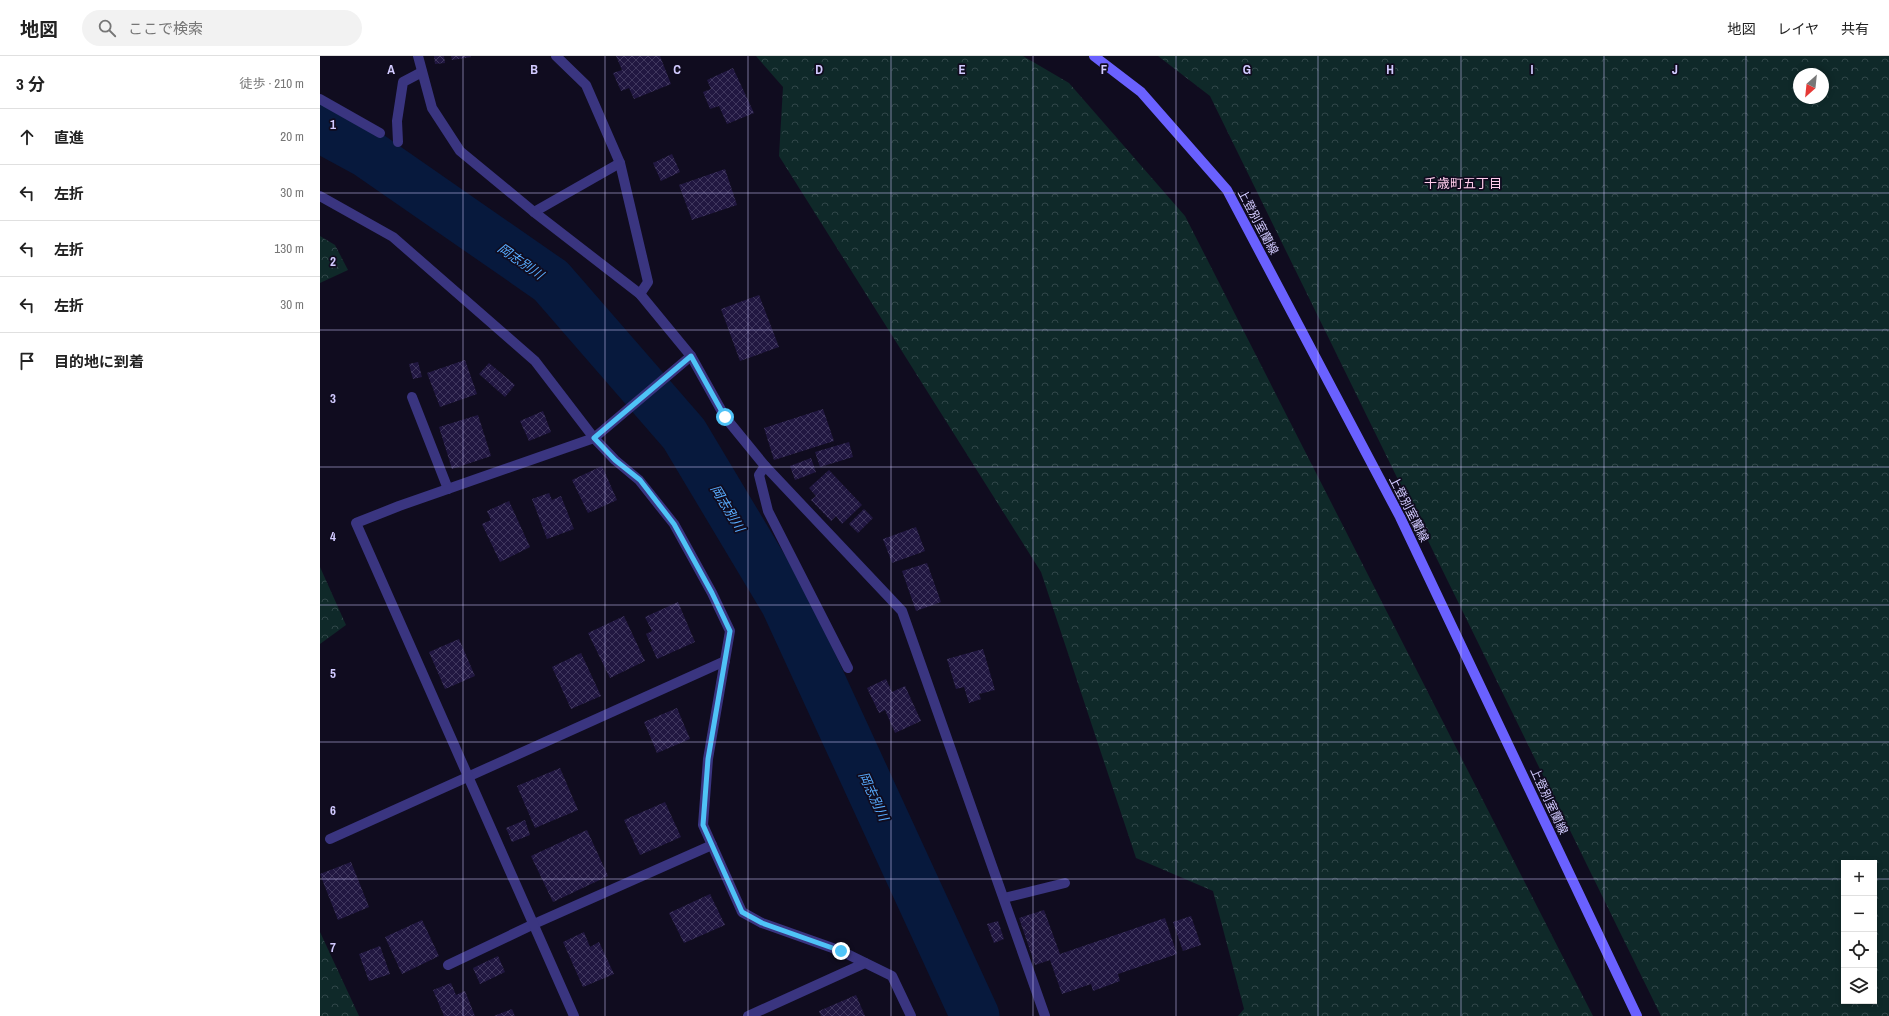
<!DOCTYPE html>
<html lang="ja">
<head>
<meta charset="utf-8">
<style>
  body { margin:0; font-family:"Archivo Narrow","Noto Sans JP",sans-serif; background:#f2f2f2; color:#222 }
  .controls { position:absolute; right:12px; bottom:12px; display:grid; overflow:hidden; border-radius:0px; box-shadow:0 2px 6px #0003 }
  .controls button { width:36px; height:36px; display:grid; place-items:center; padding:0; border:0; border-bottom:1px solid #e0e0e0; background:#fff; color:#222; font:20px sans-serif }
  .compass { position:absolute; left:1473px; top:12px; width:36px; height:36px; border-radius:50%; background:#fff; box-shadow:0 2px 6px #0003; rotate:207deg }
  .stop { position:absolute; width:12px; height:12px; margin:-9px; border:3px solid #4fc3f7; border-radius:50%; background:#fff }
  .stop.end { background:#4fc3f7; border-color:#fff; box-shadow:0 1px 4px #0008 }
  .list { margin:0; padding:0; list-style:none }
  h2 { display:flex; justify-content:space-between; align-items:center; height:52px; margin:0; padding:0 16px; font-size:17px }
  h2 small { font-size:13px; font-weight:400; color:#767676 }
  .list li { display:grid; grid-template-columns:26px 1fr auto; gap:12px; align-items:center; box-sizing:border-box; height:56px; padding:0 16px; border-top:1px solid #e0e0e0 }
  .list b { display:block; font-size:15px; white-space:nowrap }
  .list em { font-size:13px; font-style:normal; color:#767676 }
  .icon { flex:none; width:22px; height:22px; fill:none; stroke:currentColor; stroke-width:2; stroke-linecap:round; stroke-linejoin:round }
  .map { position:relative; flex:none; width:1569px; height:960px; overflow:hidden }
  header { display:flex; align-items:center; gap:24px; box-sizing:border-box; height:56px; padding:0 20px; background:#fff; border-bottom:1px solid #e0e0e0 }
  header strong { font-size:19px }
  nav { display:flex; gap:22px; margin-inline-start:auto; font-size:14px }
  .search { width:280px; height:36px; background:#f2f2f2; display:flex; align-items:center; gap:10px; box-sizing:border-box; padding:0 14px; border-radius:22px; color:#767676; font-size:15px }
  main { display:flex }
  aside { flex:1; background:#fff }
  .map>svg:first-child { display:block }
  .forest { fill:url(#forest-crowns); fill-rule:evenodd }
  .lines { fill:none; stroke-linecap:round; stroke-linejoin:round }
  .river { stroke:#07193d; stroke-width:49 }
  .building { fill:url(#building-cross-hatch) }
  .service { stroke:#3a3580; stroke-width:10 }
  .minor { stroke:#3a3580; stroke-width:10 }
  .tertiary { stroke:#3a3580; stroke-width:10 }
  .secondary { stroke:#6a61ff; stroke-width:10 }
  .route { stroke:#4fc3f7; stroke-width:5 }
  .grid { fill:none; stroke:#d2caff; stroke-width:1; stroke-opacity:0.55 }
  .labels { text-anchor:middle; stroke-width:3.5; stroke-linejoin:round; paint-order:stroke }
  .street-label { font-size:12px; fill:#d2caff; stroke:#100c1f }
  .neighbourhood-label { font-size:13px; fill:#ffcceb; stroke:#100c1f }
  .water-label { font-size:13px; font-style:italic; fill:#58acff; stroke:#100c1f }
  .grid-label { font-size:13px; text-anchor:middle; font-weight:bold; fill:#d2caff; stroke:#100c1f; stroke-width:3.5; stroke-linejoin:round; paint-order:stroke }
</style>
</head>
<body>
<header>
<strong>地図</strong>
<div class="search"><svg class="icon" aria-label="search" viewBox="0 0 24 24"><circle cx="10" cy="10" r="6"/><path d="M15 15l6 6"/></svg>ここで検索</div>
<nav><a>地図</a><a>レイヤ</a><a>共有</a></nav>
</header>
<main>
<aside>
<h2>3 分<small>徒歩 · 210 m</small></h2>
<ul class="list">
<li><svg class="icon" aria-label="ahead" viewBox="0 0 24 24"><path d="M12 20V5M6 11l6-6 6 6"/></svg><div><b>直進</b></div><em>20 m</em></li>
<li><svg class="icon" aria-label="left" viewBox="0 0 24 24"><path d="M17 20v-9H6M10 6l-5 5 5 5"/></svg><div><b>左折</b></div><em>30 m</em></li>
<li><svg class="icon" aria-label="left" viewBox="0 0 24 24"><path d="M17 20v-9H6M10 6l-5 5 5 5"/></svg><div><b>左折</b></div><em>130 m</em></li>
<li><svg class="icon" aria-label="left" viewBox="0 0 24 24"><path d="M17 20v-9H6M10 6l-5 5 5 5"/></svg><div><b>左折</b></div><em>30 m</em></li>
<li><svg class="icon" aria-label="arrive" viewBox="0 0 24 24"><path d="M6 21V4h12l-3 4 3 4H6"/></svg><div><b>目的地に到着</b></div></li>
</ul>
</aside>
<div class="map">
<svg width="1569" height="960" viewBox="0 0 1569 960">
  <defs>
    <pattern id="forest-crowns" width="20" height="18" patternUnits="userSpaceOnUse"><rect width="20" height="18" fill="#0f2929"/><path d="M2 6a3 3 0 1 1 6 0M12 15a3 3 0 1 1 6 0" fill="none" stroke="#314749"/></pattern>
    <pattern id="building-cross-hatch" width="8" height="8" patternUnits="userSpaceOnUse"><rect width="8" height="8" fill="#211741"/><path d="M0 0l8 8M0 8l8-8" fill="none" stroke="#40375e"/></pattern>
  </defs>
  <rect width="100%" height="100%" fill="#100c1f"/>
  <g class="forest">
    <polygon points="436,0 703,0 749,27 865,160 1273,960 918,960 924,953 893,835 816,802 721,516 459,100 463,31"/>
    <path d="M838,0H1569V960H1341L890,40ZM1479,18H1503V42H1479ZM1524,807H1554V945H1524Z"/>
    <polygon points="0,180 15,189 28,214 0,227"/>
    <polygon points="0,511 26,569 0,588"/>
    <polygon points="0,876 39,960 0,960"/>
  </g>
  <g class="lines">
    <polyline class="river" points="0,72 48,98 231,225 364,378 465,547 655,960"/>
  </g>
  <g class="building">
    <polygon points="114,0 124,0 125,7 115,8"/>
    <polygon points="131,0 151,0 151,1 132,4"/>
    <polygon points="296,0 340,0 351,28 314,43 309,32 301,35 293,17 302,14"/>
    <polygon points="413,12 434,57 407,68 399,50 390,53 383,36 391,33 387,24"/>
    <polygon points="352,98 360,116 341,125 333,107"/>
    <polygon points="405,113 417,149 372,164 359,129"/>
    <polygon points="439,239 459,291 420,305 401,253"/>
    <polygon points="145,304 157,338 120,351 107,317"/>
    <polygon points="98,306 102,321 93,323 89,308"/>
    <polygon points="169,307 195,329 185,341 159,318"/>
    <polygon points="503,353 514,385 454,404 444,372"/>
    <polygon points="223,355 231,376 209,385 200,365"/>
    <polygon points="158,359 171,400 132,413 119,371"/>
    <polygon points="529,386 533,401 500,411 495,396"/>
    <polygon points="491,402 496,416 475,424 470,410"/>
    <polygon points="282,410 297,444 268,457 252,424"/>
    <polygon points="509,414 542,449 522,468 516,460 511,465 491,444 496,440 489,432"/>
    <polygon points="229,437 232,444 241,440 254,473 227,483 212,443"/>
    <polygon points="189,445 210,491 180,506 162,468 171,464 167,455"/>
    <polygon points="544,453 553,462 538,477 529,468"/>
    <polygon points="596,471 605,495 572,507 563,483"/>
    <polygon points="607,507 621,546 596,555 582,515"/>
    <polygon points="358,546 375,586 337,603 326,578 332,575 325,561"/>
    <polygon points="304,560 325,605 290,622 268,577"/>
    <polygon points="139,583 155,620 125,633 109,596"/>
    <polygon points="663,593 675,634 659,638 661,643 649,647 644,631 636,633 627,603"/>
    <polygon points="261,597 281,640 251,653 232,611"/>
    <polygon points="566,623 572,636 585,630 601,665 575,677 565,654 559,657 547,632"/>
    <polygon points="357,652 370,683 337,697 324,666"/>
    <polygon points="240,712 258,754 215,772 197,730"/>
    <polygon points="345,746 361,781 320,799 304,764"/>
    <polygon points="205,764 210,779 192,786 186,772"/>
    <polygon points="267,774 288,820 233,846 211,800"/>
    <polygon points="31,806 49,851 18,864 0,818"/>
    <polygon points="390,838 405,869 364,887 349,857"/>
    <polygon points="724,854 740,898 845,862 857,898 798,918 800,925 773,935 771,928 742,938 730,904 715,909 699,862"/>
    <polygon points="871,860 881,889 863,895 853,866"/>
    <polygon points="102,864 119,900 82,918 65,881"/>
    <polygon points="678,865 684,883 674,887 667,868"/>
    <polygon points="264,876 270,891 279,886 294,918 263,931 243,886"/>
    <polygon points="60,890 70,918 49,925 39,898"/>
    <polygon points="178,900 185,916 160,928 153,912"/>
    <polygon points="131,927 136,939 145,935 155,960 124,960 113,934"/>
    <polygon points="536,939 545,960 501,960 499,955"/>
    <polygon points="192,953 195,960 174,960"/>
  </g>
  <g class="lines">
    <g class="service">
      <polyline points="0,43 60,77"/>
      <polyline points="78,86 77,65 83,26 102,16"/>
      <polyline points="92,341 128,433"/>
      <polyline points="445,410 439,419 448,455 528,612"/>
      <polyline points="684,842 745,827"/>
    </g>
    <g class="minor">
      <polyline points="236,0 266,29 300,107 328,226 320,238"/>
      <polyline points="0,140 73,181 215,305 274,382 295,404 319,424 354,468 392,537 410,575 388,703 383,769 422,856 442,867 521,895 572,920 591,960"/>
      <polyline points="214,156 300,107"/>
      <polyline points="405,361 445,410 582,555 725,960"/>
      <polyline points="10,783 405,605"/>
      <polyline points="128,909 214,868 392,789"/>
      <polyline points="254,960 36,467 79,450 274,382 371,300"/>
      <polyline points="428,960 545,907"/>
    </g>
    <polyline class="tertiary" points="98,0 112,52 140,95 214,156 320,238 371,300 405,361"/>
    <polyline class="secondary" points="774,0 821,36 907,134 1080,461 1317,960"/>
  </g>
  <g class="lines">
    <polyline class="route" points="405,361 371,300 274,382 295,404 320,424 354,468 392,537 410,575 388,703 383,769 422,856 442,867 521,895"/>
  </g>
  <path class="grid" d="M143,0V960M285,0V960M428,0V960M571,0V960M713,0V960M856,0V960M998,0V960M1141,0V960M1284,0V960M1426,0V960M0,137H1569M0,274H1569M0,411H1569M0,549H1569M0,686H1569M0,823H1524M1554,823H1569"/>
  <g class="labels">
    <g class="street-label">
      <text transform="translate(938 166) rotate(62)" y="4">上登別室蘭線</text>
      <text transform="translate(1089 453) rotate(63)" y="4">上登別室蘭線</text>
      <text transform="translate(1229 745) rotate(65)" y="4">上登別室蘭線</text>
    </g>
    <g class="neighbourhood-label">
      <text x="1143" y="132">千歳町五丁目</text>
    </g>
    <g class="water-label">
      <text transform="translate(201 205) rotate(35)" y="5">岡志別川</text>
      <text transform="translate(408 452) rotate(59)" y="5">岡志別川</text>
      <text transform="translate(554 740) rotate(65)" y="5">岡志別川</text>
    </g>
  </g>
  <g class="grid-label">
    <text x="71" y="18">A</text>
    <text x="214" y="18">B</text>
    <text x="357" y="18">C</text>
    <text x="499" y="18">D</text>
    <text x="642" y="18">E</text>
    <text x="784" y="18">F</text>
    <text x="927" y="18">G</text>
    <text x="1070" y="18">H</text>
    <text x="1212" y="18">I</text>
    <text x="1355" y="18">J</text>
    <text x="13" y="73">1</text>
    <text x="13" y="210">2</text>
    <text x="13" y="347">3</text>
    <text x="13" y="485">4</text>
    <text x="13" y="622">5</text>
    <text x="13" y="759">6</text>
    <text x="13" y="896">7</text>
  </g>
</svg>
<div class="controls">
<button>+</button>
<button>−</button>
<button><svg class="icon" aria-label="locate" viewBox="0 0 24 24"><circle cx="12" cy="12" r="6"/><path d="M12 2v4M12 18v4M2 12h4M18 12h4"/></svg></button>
<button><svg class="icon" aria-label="layers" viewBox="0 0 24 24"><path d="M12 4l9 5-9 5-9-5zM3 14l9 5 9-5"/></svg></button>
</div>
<svg class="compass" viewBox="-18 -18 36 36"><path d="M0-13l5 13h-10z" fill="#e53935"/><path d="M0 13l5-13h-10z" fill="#767676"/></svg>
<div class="stop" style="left:405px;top:361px"></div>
<div class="stop end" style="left:521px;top:895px"></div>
</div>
</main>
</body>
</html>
